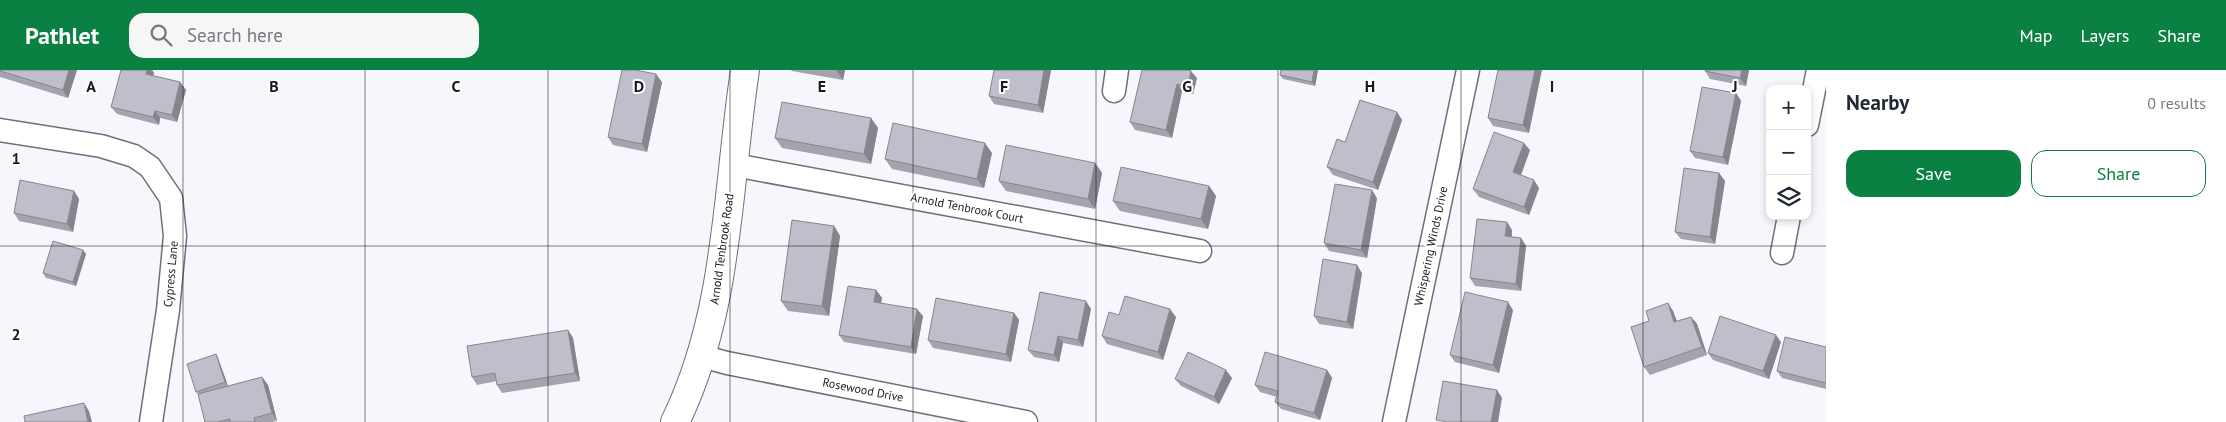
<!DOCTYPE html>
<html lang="en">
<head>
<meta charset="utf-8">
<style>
  body { margin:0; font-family:"PT Sans",sans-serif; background:#f6f6f7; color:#1f2937 }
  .controls { position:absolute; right:15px; top:15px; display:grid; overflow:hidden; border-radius:10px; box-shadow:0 2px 8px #0003 }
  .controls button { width:45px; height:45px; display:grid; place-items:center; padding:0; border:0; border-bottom:1px solid #e0e1e3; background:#fff; color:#1f2937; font:25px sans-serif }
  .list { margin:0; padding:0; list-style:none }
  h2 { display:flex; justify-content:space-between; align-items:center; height:65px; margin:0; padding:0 20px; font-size:21px }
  h2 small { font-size:16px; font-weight:400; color:#747a83 }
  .actions { display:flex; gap:10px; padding:15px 20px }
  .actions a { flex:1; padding:11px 0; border:1px solid #0b8043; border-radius:15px; text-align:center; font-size:18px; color:#0b8043 }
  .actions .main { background:#0b8043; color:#fff }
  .icon { flex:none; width:28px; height:28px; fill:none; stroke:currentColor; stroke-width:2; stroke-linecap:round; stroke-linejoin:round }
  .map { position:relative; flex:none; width:1826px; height:352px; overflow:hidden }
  header { display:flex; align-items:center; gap:30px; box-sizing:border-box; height:70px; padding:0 25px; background:#0b8043; color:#fff }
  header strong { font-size:24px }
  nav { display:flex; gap:28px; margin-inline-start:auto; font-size:18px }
  .search { width:350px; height:45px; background:#f6f6f7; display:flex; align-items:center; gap:12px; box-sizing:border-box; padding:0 18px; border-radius:15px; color:#747a83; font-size:19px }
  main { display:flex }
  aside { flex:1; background:#fff }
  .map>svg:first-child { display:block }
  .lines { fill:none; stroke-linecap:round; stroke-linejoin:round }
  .minor-casing { stroke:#706e79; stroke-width:25 }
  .tertiary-casing { stroke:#706e79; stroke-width:30 }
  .minor { stroke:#fff; stroke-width:22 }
  .tertiary { stroke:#fff; stroke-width:28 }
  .wall { fill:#a5a3ae }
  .shaded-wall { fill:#86858d }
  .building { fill:#c0beca; stroke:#86858d }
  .grid { fill:none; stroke:#19181c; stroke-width:1; stroke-opacity:0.55 }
  .labels { text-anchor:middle; stroke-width:4; stroke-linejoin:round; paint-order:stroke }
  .street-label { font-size:12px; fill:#19181c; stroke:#fff }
  .grid-label { font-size:16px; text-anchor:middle; font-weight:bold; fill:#19181c; stroke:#fff; stroke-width:4; stroke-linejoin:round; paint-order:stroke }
</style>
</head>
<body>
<header>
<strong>Pathlet</strong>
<div class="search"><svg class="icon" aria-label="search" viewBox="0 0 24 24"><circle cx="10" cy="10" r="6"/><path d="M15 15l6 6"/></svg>Search here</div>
<nav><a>Map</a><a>Layers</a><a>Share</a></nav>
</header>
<main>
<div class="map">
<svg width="1826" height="352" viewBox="0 0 1826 352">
  <rect width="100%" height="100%" fill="#f7f6fd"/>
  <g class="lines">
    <g class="minor-casing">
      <g id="minor">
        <polyline points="1114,21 1117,0"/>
        <polyline points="1807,55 1818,0"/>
        <polyline points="0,60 101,76 134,86 150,97 171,128 175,166 168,240 151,352"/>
        <polyline points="734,95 1200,181"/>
        <polyline points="1782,183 1789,146"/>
        <polyline points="701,286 727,293 1026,352"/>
        <polyline points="1394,352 1468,0"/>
      </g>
    </g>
    <g class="tertiary-casing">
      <path id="tertiary" d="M675,352C729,242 727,119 745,0"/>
    </g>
    <use href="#minor" class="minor"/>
    <use href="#tertiary" class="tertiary"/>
  </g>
  <g class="wall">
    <polygon points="0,0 77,0 68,28 0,7"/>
    <polygon points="121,0 152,0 154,3 153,6 180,12 186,20 177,52 160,48 159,55 117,44 111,37"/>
    <polygon points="791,0 845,0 843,10 792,1"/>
    <polygon points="1051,0 1043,43 994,34 989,26"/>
    <polygon points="1142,0 1197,8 1193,24 1182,21 1172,68 1135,60 1130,52"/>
    <polygon points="1318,0 1315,16 1283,9 1280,5"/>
    <polygon points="1498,0 1529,63 1493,56 1488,48"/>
    <polygon points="1705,0 1749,0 1746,16 1710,9 1705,1"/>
    <polygon points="662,12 647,82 613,75 608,67"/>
    <polygon points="1736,23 1741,31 1728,95 1695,88 1690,81"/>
    <polygon points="1397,42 1402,50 1378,120 1333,105 1327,97"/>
    <polygon points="871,48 878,58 871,94 782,78 775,68"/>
    <polygon points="1530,80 1521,105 1539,118 1529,145 1479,127 1473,119"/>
    <polygon points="992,83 984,118 892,99 885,89"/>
    <polygon points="1095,93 1102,103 1095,139 1006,121 999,111"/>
    <polygon points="1719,103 1725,111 1715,174 1681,169 1675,162"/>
    <polygon points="1209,116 1216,126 1208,159 1120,141 1113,131"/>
    <polygon points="74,121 79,129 73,162 19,151 14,143"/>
    <polygon points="1377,128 1367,188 1329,181 1324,173"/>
    <polygon points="834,156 840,166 829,246 788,241 781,231"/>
    <polygon points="1512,160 1512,167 1521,168 1526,176 1521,221 1475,216 1470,208"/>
    <polygon points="86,184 76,216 46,208 43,203"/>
    <polygon points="1362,203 1353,259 1319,254 1314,246"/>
    <polygon points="876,220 882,228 881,233 923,246 916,284 844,272 839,265"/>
    <polygon points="1668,233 1673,241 1677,251 1691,247 1697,254 1707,285 1650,305 1644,297 1649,251"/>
    <polygon points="1091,239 1083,277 1063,273 1059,292 1034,287 1028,280"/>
    <polygon points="1513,240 1499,303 1455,292 1450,285"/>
    <polygon points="1014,243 1019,250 1011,292 933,278 928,270"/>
    <polygon points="1119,245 1176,247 1163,290 1107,274 1102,266"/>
    <polygon points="568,260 573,268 580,311 502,323 497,315 497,311 477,315 472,307"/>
    <polygon points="1781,272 1769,309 1713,290 1708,283"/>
    <polygon points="1826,277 1826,319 1782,308 1777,301"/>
    <polygon points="216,284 218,288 228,316 262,307 268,315 277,351 272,352 205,352 198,324 196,322"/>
    <polygon points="1327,300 1332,308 1320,350 1281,339 1275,332 1277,327 1260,322 1255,315"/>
    <polygon points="1232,308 1219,334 1181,316 1175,309"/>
  </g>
  <g class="shaded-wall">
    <polygon points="69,0 77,0 68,28 63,20"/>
    <polygon points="147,0 152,0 154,3 152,12 146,4"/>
    <polygon points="836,0 845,0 843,10"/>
    <polygon points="1044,0 1051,0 1043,43 1038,35"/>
    <polygon points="1314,0 1318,0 1315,16 1312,12"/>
    <polygon points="1535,0 1542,0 1529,63 1523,55"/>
    <polygon points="1742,0 1749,0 1746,16 1740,8"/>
    <polygon points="1191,1 1197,8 1193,24 1188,16"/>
    <polygon points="656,4 662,12 647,82 642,74"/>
    <polygon points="180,12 186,20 177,52 172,45"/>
    <polygon points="1177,14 1182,21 1172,68 1166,60"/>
    <polygon points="1736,23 1741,31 1728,95 1723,87"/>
    <polygon points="155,41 160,48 159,55 153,47"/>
    <polygon points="1397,42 1402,50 1378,120 1373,112"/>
    <polygon points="871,48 878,58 871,94 864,84"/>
    <polygon points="985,73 992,83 984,118 977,109"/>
    <polygon points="1524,73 1530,80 1519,110 1513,102"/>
    <polygon points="1095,93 1102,103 1095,139 1088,129"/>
    <polygon points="1719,103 1725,111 1715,174 1710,167"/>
    <polygon points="1534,110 1539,118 1529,145 1524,137"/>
    <polygon points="1209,116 1216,126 1208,159 1201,149"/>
    <polygon points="1372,120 1377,128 1367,188 1361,180"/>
    <polygon points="74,121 79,129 73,162 67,154"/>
    <polygon points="1507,152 1512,160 1511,174 1505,166"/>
    <polygon points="834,156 840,166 829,246 822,236"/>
    <polygon points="1521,168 1526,176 1521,221 1516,214"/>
    <polygon points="83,180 86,184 76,216 73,212"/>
    <polygon points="1357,195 1362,203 1353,259 1347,252"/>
    <polygon points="876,220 882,228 880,239 874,232"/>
    <polygon points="1086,231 1091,239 1083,277 1078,270"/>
    <polygon points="1508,232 1513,240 1499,303 1493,295"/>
    <polygon points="1668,233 1673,241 1680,260 1674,252"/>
    <polygon points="917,239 923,246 916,284 911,277"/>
    <polygon points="1170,239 1176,247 1163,290 1158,282"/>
    <polygon points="1014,243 1019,250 1011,292 1006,284"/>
    <polygon points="1691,247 1697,254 1707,285 1702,277"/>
    <polygon points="568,260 573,268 580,311 575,303"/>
    <polygon points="1776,265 1781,272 1769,309 1763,301"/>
    <polygon points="1058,266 1063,273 1059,292 1054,285"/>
    <polygon points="216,284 218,288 228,316 225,312"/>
    <polygon points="1226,300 1232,308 1219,334 1214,327"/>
    <polygon points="1327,300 1332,308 1320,350 1314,343"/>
    <polygon points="262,307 268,315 277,351 272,343"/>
    <polygon points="1497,320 1502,328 1498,352 1491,352"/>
    <polygon points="84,333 89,341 92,352 88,352"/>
  </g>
  <g class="building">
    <polygon points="0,0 69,0 63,20 0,1"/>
    <polygon points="121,0 147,0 146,4 180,12 172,45 155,41 153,47 111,37"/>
    <polygon points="622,0 635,0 656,4 642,74 608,67"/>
    <polygon points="994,0 1044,0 1038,35 989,26"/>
    <polygon points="1142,0 1188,0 1191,1 1188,16 1177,14 1166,60 1130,52"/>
    <polygon points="1281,0 1314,0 1312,12 1280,5"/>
    <polygon points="1498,0 1535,0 1523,55 1488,48"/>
    <polygon points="1705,0 1742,0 1740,8 1705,1"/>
    <polygon points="1702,17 1736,23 1723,87 1690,81"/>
    <polygon points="1360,30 1397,42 1373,112 1327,97 1337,69 1345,72"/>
    <polygon points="782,32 871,48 864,84 775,68"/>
    <polygon points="893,53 985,73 977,109 885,89"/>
    <polygon points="1494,62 1524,73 1513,102 1534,110 1524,137 1473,119"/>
    <polygon points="1006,75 1095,93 1088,129 999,111"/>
    <polygon points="1121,97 1209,116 1201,149 1113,131"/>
    <polygon points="1684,98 1719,103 1710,167 1675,162"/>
    <polygon points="20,110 74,121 67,154 14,143"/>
    <polygon points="1335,114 1372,120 1361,180 1324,173"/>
    <polygon points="1477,149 1507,152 1505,166 1521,168 1516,214 1470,208"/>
    <polygon points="792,150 834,156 822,236 781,231"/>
    <polygon points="53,171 83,180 73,212 43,203"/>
    <polygon points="1323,189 1357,195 1347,252 1314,246"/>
    <polygon points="848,216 876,220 874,232 917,239 911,277 839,265"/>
    <polygon points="1040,222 1086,231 1078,270 1058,266 1054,285 1028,280"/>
    <polygon points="1465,222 1508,232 1493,295 1450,285"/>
    <polygon points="1125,226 1170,239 1158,282 1102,266 1109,242 1119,245"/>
    <polygon points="936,228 1014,243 1006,284 928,270"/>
    <polygon points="1668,233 1674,252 1691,247 1702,277 1644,297 1631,257 1649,251 1646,241"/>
    <polygon points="1720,246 1776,265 1763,301 1708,283"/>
    <polygon points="568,260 575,303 497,315 495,303 472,307 467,276"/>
    <polygon points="1785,267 1826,277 1826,313 1777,301"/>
    <polygon points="1188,282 1226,300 1214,327 1175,309"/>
    <polygon points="1265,282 1327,300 1314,343 1275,332 1278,321 1255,315"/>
    <polygon points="216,284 225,312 196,322 187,294"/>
    <polygon points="262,307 272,343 254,348 255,352 230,352 230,349 218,352 205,352 198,324"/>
    <polygon points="1443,311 1497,320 1491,352 1448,352 1436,350"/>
    <polygon points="84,333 88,352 25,352 24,346"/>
  </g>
  <path class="grid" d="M183,0V352M365,0V352M548,0V352M730,0V352M913,0V352M1096,0V352M1278,0V352M1461,0V352M1643,0V352M0,176H1826"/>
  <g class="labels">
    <g class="street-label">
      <text transform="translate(967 138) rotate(11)" y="4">Arnold Tenbrook Court</text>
      <text transform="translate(1431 176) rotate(-78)" y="4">Whispering Winds Drive</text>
      <text transform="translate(722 179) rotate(-82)" y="4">Arnold Tenbrook Road</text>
      <text transform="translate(171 204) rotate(-85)" y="4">Cypress Lane</text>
      <text transform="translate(863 320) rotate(11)" y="4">Rosewood Drive</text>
    </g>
  </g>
  <g class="grid-label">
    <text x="91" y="22">A</text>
    <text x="274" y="22">B</text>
    <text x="456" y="22">C</text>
    <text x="639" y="22">D</text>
    <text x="822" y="22">E</text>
    <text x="1004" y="22">F</text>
    <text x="1187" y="22">G</text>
    <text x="1370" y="22">H</text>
    <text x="1552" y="22">I</text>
    <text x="1735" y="22">J</text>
    <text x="16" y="94">1</text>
    <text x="16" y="270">2</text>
  </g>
</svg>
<div class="controls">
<button>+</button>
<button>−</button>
<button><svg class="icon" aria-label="layers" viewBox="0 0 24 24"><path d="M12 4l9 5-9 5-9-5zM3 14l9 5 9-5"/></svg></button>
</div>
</div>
<aside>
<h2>Nearby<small>0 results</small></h2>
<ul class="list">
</ul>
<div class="actions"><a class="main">Save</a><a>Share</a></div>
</aside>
</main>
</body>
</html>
